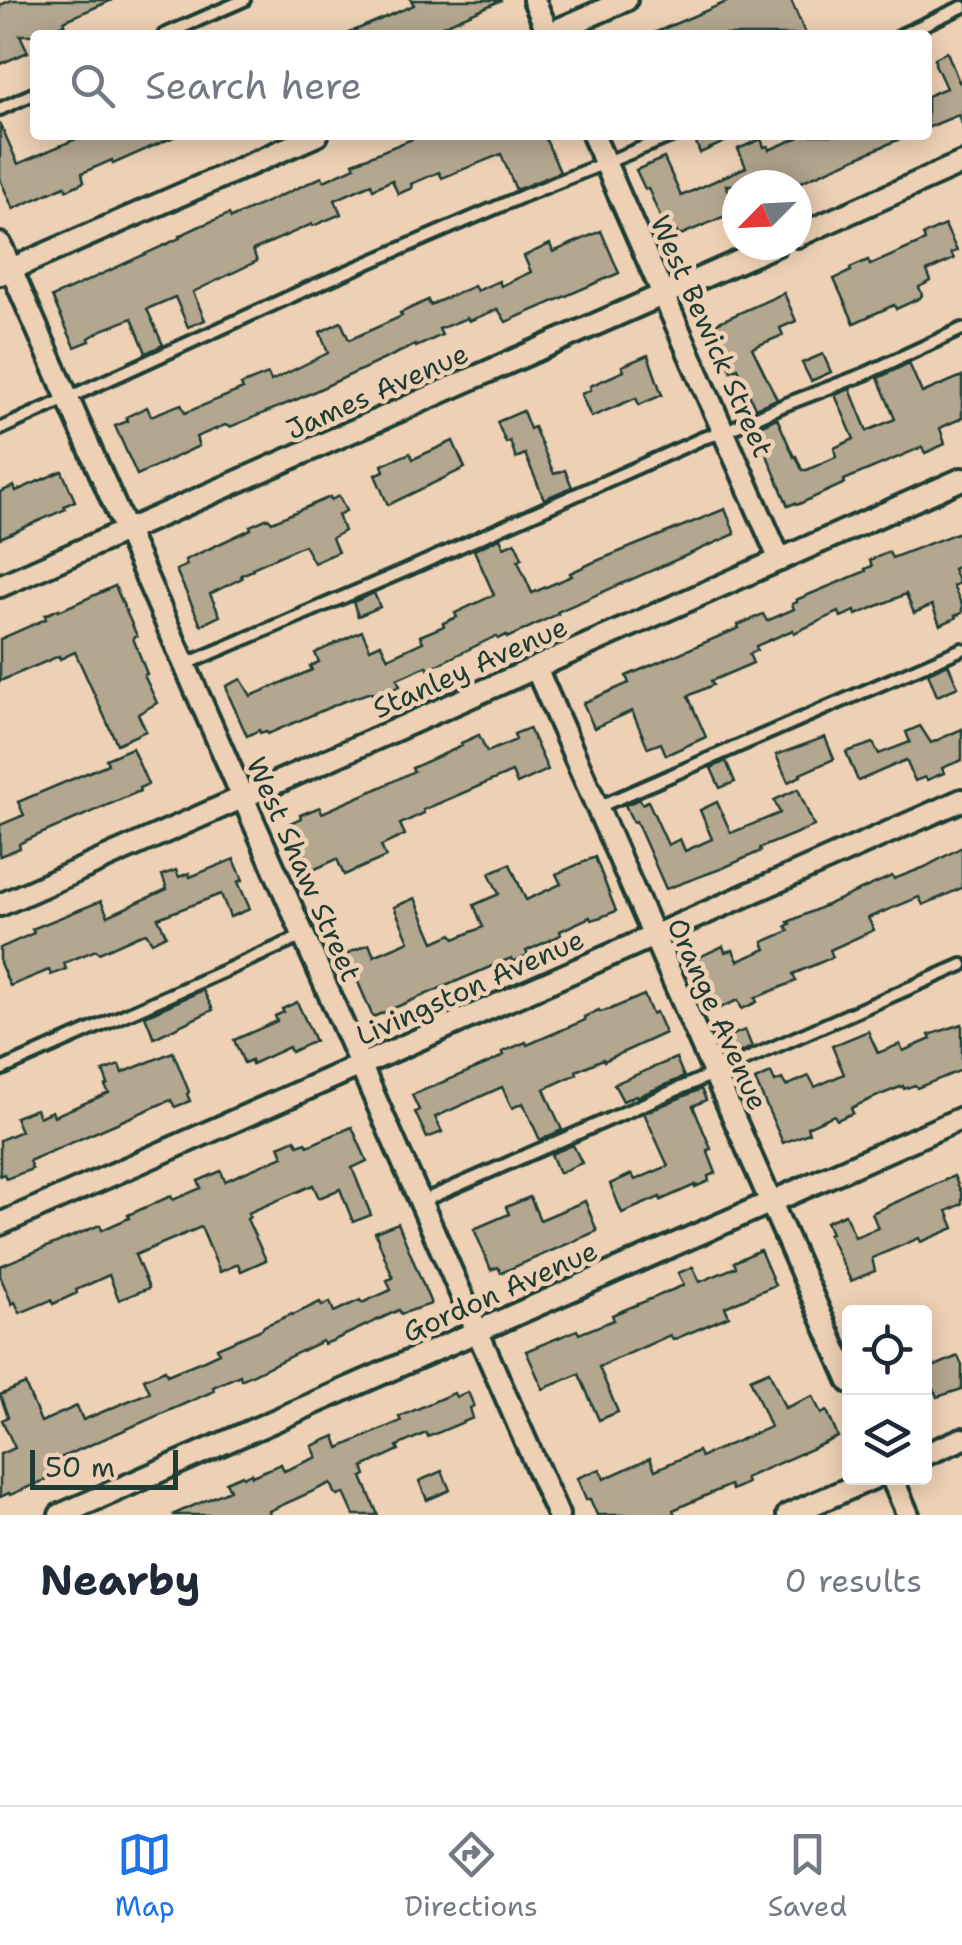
<!DOCTYPE html>
<html lang="en">
<head>
<meta charset="utf-8">
<style>
  body { margin:0; font-family:"Shantell Sans",sans-serif; background:#f6f6f7; color:#1f2937 }
  .controls { position:absolute; right:30px; bottom:30px; display:grid; overflow:hidden; border-radius:10px; box-shadow:0 5px 25px #0003 }
  .controls button { width:90px; height:90px; display:grid; place-items:center; padding:0; border:0; border-bottom:2px solid #e0e1e3; background:#fff; color:#1f2937; font:50px sans-serif }
  .compass { position:absolute; left:722px; top:170px; width:90px; height:90px; border-radius:50%; background:#fff; box-shadow:0 5px 25px #0003; rotate:246deg }
  .scale { position:absolute; left:30px; bottom:25px; width:148px; box-sizing:border-box; padding-left:10px; border:5px solid #1f3d34; border-top:0; font-size:28px; line-height:35px; white-space:nowrap; color:#1f3d34; -webkit-text-stroke:8px #eed1b4; paint-order:stroke }
  .list { margin:0; padding:0; list-style:none }
  h2 { display:flex; justify-content:space-between; align-items:center; height:130px; margin:0; padding:0 40px; font-size:42px }
  h2 small { font-size:32px; font-weight:400; color:#747a83 }
  .icon { flex:none; width:55px; height:55px; fill:none; stroke:currentColor; stroke-width:2; stroke-linecap:round; stroke-linejoin:round }
  .map { position:relative; flex:none; width:962px; height:1515px; overflow:hidden }
  .search { position:absolute; background:#fff; box-shadow:0 5px 25px #0003; left:30px; right:30px; top:30px; height:110px; display:flex; align-items:center; gap:25px; box-sizing:border-box; padding:0 35px; border-radius:10px; color:#747a83; font-size:38px }
  .sheet { height:290px; background:#fff }
  nav { display:flex; justify-content:space-around; align-items:center; box-sizing:border-box; height:140px; border-top:2px solid #e0e1e3; background:#fff; font-size:28px; color:#747a83 }
  nav a { display:grid; justify-items:center; gap:5px }
  nav .on { color:#1a73e8 }
  .map>svg:first-child { display:block }
  .building { fill:#b4a790; stroke:#1f3d34; stroke-width:2.5 }
  .lines { fill:none; stroke-linecap:round; stroke-linejoin:round }
  .service-casing { stroke:#1f3d34; stroke-width:18 }
  .minor-casing { stroke:#1f3d34; stroke-width:28 }
  .service { stroke:#eed1b4; stroke-width:10 }
  .minor { stroke:#eed1b4; stroke-width:20 }
  .labels { text-anchor:middle; stroke-width:9; stroke-linejoin:round; paint-order:stroke }
  .street-label { font-size:28px; fill:#1f3d34; stroke:#eed1b4 }
</style>
</head>
<body>
<div class="map">
<svg width="962" height="1515" viewBox="0 0 962 1515">
  <rect width="100%" height="100%" fill="#eed1b4"/>
  <filter id="ink" filterUnits="userSpaceOnUse"><feTurbulence type="fractalNoise" baseFrequency=".01" numOctaves="2"/><feDisplacementMap in="SourceGraphic" scale="20" xChannelSelector="R" yChannelSelector="G"/><feConvolveMatrix kernelMatrix="1 2 1 2 8 2 1 2 1" color-interpolation-filters="sRGB"/></filter>
  <g filter="url(#ink)">
    <g class="building">
      <polygon points="12,0 112,0 64,21 65,24 52,29 55,35 20,35 28,52 0,64 0,5"/>
      <polygon points="411,0 502,0 422,35 344,35 414,5"/>
      <polygon points="731,0 791,0 806,35 649,35"/>
      <polygon points="947,52 959,82 962,80 962,124 958,115 927,128 927,96 946,88 935,64 935,58"/>
      <polygon points="0,123 18,164 85,135 178,135 113,164 112,160 82,173 84,182 67,190 65,186 13,209 0,179"/>
      <polygon points="422,135 544,135 560,172 516,190 501,154 442,178 439,172 411,184 412,188 398,194 392,180 373,189 371,184 335,200 341,214 313,226 312,224 253,250 257,261 193,292 205,320 188,327 175,297 147,309 163,345 146,353 132,318 102,330 89,338 90,341 75,347 52,297 180,238 179,236 198,227 229,214 231,218 322,177 324,181 355,167 353,163"/>
      <polygon points="693,135 740,135 700,153"/>
      <polygon points="804,135 909,135 794,185 726,185 737,211 678,236 677,232 668,236 648,188 645,189 636,170 664,158 681,196 746,167 738,149 761,139 764,147 768,146 769,150"/>
      <polygon points="945,225 957,251 951,253 954,259 927,271 931,281 919,287 922,295 920,298 896,309 894,305 854,323 834,279 851,271 850,268 868,260 870,265 925,241 923,235"/>
      <polygon points="601,231 619,273 506,322 498,309 469,321 467,318 439,329 442,335 416,347 415,345 298,399 230,427 225,425 196,437 199,446 137,475 115,426 128,421 126,417 147,407 151,416 181,404 185,413 243,389 241,385 268,374 271,381 328,353 320,332 341,322 349,340 402,316 400,313 428,300 430,305 474,286 477,291 499,281 501,286 531,272 524,256 550,244 553,252"/>
      <polygon points="784,293 796,321 780,328 783,335 752,348 777,399 755,408 738,368 731,371 719,342 715,344 708,327"/>
      <polygon points="823,354 831,372 811,381 802,363"/>
      <polygon points="648,355 662,395 639,405 636,398 591,417 581,394 591,390 590,386 624,371 622,366"/>
      <polygon points="909,363 922,393 962,376 962,418 940,428 945,444 925,453 922,447 844,480 845,483 797,505 795,503 788,506 762,443 757,445 751,430 777,418 794,457 796,456 802,470 807,470 836,457 834,448 854,439 835,395 850,389 867,431 895,419 878,378"/>
      <polygon points="523,411 530,429 534,427 554,474 565,470 572,487 544,499 525,454 516,458 510,441 506,443 497,422"/>
      <polygon points="453,441 465,468 388,505 375,475 384,471 382,465 410,453 413,459"/>
      <polygon points="62,471 75,501 64,506 66,509 0,538 0,492 14,486 16,491"/>
      <polygon points="339,496 346,511 338,515 344,531 332,538 338,552 314,563 304,545 252,568 253,570 241,575 242,578 210,594 220,616 201,625 176,570 187,565 185,560 251,529 250,526 268,518 272,522 330,497 331,500"/>
      <polygon points="725,509 735,534 557,612 558,614 507,638 506,635 498,639 496,636 428,669 427,666 397,679 400,686 385,692 384,689 372,694 371,692 342,702 268,734 266,731 260,733 259,730 247,736 229,696 226,686 241,679 251,696 312,670 310,666 319,662 315,653 362,631 370,649 381,644 388,658 423,642 420,636 444,626 443,623 457,617 455,613 494,595 474,550 500,538 504,547 515,542 522,558 518,561 532,593 572,576 570,573 594,562"/>
      <polygon points="962,531 962,565 953,569 959,583 953,586 962,605 962,613 955,616 956,618 940,625 932,605 914,613 906,594 856,615 855,611 841,617 839,612 794,633 793,630 756,646 757,650 749,654 753,663 711,681 713,685 688,696 706,737 666,755 661,743 648,748 632,711 594,728 583,703 629,683 626,676 739,628 738,625 763,614 767,621 794,609 792,604 797,602 796,600 866,571 865,569 872,566 870,560 889,552 892,558"/>
      <polygon points="115,586 137,636 133,638 147,674 144,675 157,703 138,714 146,731 117,744 75,652 60,659 59,656 0,681 0,639 46,619 45,615 59,609 59,611"/>
      <polygon points="374,593 380,607 358,616 353,602"/>
      <polygon points="948,664 958,687 937,696 928,673"/>
      <polygon points="920,726 931,743 962,729 962,760 942,768 944,773 927,780 925,777 915,781 906,760 858,781 846,752 873,743 879,754 910,742 906,732"/>
      <polygon points="529,728 548,770 517,784 512,772 423,810 424,813 400,824 405,835 381,846 386,857 344,875 337,859 313,870 290,823 301,818 300,815 320,807 322,813 381,787 414,771 412,768 462,746 461,743 479,735 487,752 516,740 514,734"/>
      <polygon points="825,737 834,759 800,774 801,776 788,782 776,755"/>
      <polygon points="132,748 148,784 139,788 140,791 29,839 19,844 20,848 0,856 0,825 24,815 18,802 108,764 106,759"/>
      <polygon points="726,761 735,782 720,788 711,768"/>
      <polygon points="798,789 814,826 760,848 761,851 723,868 666,889 636,821 633,822 625,805 640,799 642,804 648,801 668,845 680,839 685,851 712,839 700,810 717,802 731,833 780,813 774,800"/>
      <polygon points="962,847 962,888 923,905 919,897 868,918 874,930 830,950 833,957 793,974 796,981 755,998 757,1002 742,1009 738,1000 720,1008 697,958 723,946 725,952 733,950 738,961 766,949 763,942 789,931 786,926 790,924 788,922 892,876 894,879 925,867"/>
      <polygon points="595,857 616,911 601,917 591,920 590,917 560,931 561,935 526,951 528,955 513,962 511,958 497,964 373,1017 346,954 369,944 374,956 409,941 394,907 415,898 434,942 452,934 455,939 483,927 474,905 499,894 489,873 510,864 526,900 561,884 556,874"/>
      <polygon points="234,859 243,880 238,882 250,909 230,917 221,894 158,918 166,935 152,942 146,933 137,936 99,953 96,950 64,963 66,969 51,975 49,970 10,986 0,963 0,948 34,933 32,929 101,901 108,916 167,889 162,875 176,870 179,877 189,873 190,877"/>
      <polygon points="203,990 213,1010 154,1038 145,1016"/>
      <polygon points="644,995 652,1014 656,1012 665,1033 604,1061 603,1059 576,1071 577,1074 544,1089 562,1130 540,1140 523,1103 512,1108 502,1087 435,1117 442,1132 427,1138 415,1112 419,1110 412,1095 491,1062 504,1055 502,1052 526,1042 527,1045 585,1020 584,1017 599,1010 600,1012 611,1009"/>
      <polygon points="297,1002 315,1041 291,1052 289,1047 252,1064 251,1060 244,1063 234,1040 277,1021 275,1016 284,1012 282,1009"/>
      <polygon points="962,1024 962,1070 917,1088 915,1085 904,1089 903,1086 880,1095 851,1108 853,1113 837,1120 834,1115 807,1127 809,1133 783,1143 755,1080 771,1073 775,1082 782,1079 786,1086 809,1076 815,1087 844,1074 832,1046 868,1031 878,1053 900,1044 903,1051 931,1039 929,1035"/>
      <polygon points="745,1030 752,1047 734,1055 727,1037"/>
      <polygon points="173,1052 189,1092 187,1094 190,1101 175,1107 171,1100 161,1104 29,1161 32,1169 6,1179 4,1174 0,1176 0,1140 21,1131 15,1117 36,1109 39,1117 52,1111 54,1116 109,1093 105,1086 108,1084 103,1071 119,1065 122,1073"/>
      <polygon points="676,1058 684,1077 637,1097 636,1095 623,1101 614,1084"/>
      <polygon points="701,1089 706,1100 693,1106 711,1149 707,1150 716,1173 708,1176 709,1181 695,1187 695,1185 661,1200 660,1197 622,1213 610,1184 632,1174 635,1180 668,1166 644,1113"/>
      <polygon points="352,1127 367,1161 352,1168 371,1215 353,1222 340,1189 319,1198 313,1185 248,1213 250,1217 247,1219 266,1260 241,1271 238,1264 220,1272 201,1227 135,1255 149,1288 119,1300 109,1275 76,1290 77,1293 53,1304 51,1300 20,1313 15,1302 12,1304 0,1276 0,1266 100,1225 102,1230 129,1218 128,1215 171,1196 173,1200 201,1188 198,1181 221,1171 225,1181 283,1156 279,1146 295,1139 298,1145 306,1142 308,1146"/>
      <polygon points="573,1145 582,1163 559,1173 551,1154"/>
      <polygon points="954,1176 962,1194 962,1204 947,1211 954,1228 921,1242 919,1238 872,1258 875,1271 851,1281 828,1234 831,1233 826,1222 845,1214 855,1237 878,1228 872,1213"/>
      <polygon points="530,1197 540,1220 585,1201 597,1231 501,1273 498,1267 491,1270 474,1229 509,1214 506,1207"/>
      <polygon points="398,1223 431,1304 401,1314 399,1310 332,1341 324,1344 322,1341 241,1380 240,1375 213,1387 214,1391 51,1462 57,1475 10,1495 9,1493 0,1497 0,1454 15,1448 2,1420 8,1417 0,1395 25,1384 41,1422 77,1406 83,1420 150,1392 144,1379 165,1370 167,1375 204,1360 219,1353 217,1348 262,1329 264,1326 292,1314 293,1315 320,1302 322,1306 330,1302 334,1312 360,1300 362,1303 391,1290 387,1280 393,1278 375,1232"/>
      <polygon points="760,1250 775,1285 725,1307 729,1316 673,1340 670,1335 599,1367 618,1412 599,1420 579,1374 543,1389 526,1351 577,1330 579,1334 614,1320 612,1315 684,1285 678,1273 693,1267 700,1282 736,1267 734,1262"/>
      <polygon points="958,1356 962,1365 962,1389 937,1397 926,1370"/>
      <polygon points="769,1371 785,1408 813,1396 821,1414 827,1411 838,1437 745,1478 747,1483 732,1490 730,1485 673,1510 675,1515 597,1515 590,1499 586,1500 577,1478 600,1469 604,1479 650,1458 655,1470 698,1451 701,1457 770,1427 750,1379"/>
      <polygon points="468,1392 474,1406 470,1408 473,1418 428,1437 426,1433 397,1446 399,1450 363,1467 366,1475 362,1477 378,1515 354,1515 344,1493 338,1495 335,1493 331,1483 269,1511 270,1515 172,1515 230,1490 226,1482 242,1475 243,1477 251,1473 252,1476 281,1464 284,1471 317,1457 312,1446 335,1436 339,1448 401,1421 399,1417 442,1398 454,1393 456,1397"/>
      <polygon points="442,1471 450,1490 427,1500 419,1481"/>
    </g>
    <g class="lines">
      <g class="service-casing">
        <g id="service">
          <polyline points="164,35 244,0"/>
          <polyline points="901,35 962,7"/>
          <polyline points="0,109 35,93"/>
          <polyline points="0,429 307,289 523,196 674,135"/>
          <polyline points="184,665 409,569 703,438 724,432 784,405 865,374 962,329"/>
          <polyline points="598,807 962,649"/>
          <polyline points="0,1070 303,936"/>
          <polyline points="420,1202 962,965"/>
        </g>
      </g>
      <g class="minor-casing">
        <g id="minor">
          <polyline points="534,0 549,35"/>
          <polyline points="546,35 626,0"/>
          <polyline points="593,135 780,560"/>
          <polyline points="797,236 962,163"/>
          <polyline points="0,244 558,1515"/>
          <polyline points="0,274 317,135"/>
          <polyline points="0,586 776,245"/>
          <polyline points="536,668 850,1382"/>
          <polyline points="0,905 962,479"/>
          <polyline points="0,1224 962,800"/>
          <polyline points="924,1455 962,1439"/>
          <polyline points="892,1478 908,1515"/>
          <polyline points="60,1515 962,1118"/>
          <polyline points="788,1515 873,1478"/>
        </g>
      </g>
      <use href="#service" class="service"/>
      <use href="#minor" class="minor"/>
    </g>
  </g>
  <g class="labels">
    <g class="street-label">
      <text transform="translate(712 336) rotate(66)" y="10">West Bewick Street</text>
      <text transform="translate(377 391) rotate(-24)" y="10">James Avenue</text>
      <text transform="translate(470 667) rotate(-24)" y="10">Stanley Avenue</text>
      <text transform="translate(304 869) rotate(66)" y="10">West Shaw Street</text>
      <text transform="translate(470 987) rotate(-24)" y="10">Livingston Avenue</text>
      <text transform="translate(718 1014) rotate(66)" y="10">Orange Avenue</text>
      <text transform="translate(500 1291) rotate(-24)" y="10">Gordon Avenue</text>
    </g>
  </g>
</svg>
<div class="controls">
<button><svg class="icon" aria-label="locate" viewBox="0 0 24 24"><circle cx="12" cy="12" r="6"/><path d="M12 2v4M12 18v4M2 12h4M18 12h4"/></svg></button>
<button><svg class="icon" aria-label="layers" viewBox="0 0 24 24"><path d="M12 4l9 5-9 5-9-5zM3 14l9 5 9-5"/></svg></button>
</div>
<svg class="compass" viewBox="-18 -18 36 36"><path d="M0-13l5 13h-10z" fill="#e53935"/><path d="M0 13l5-13h-10z" fill="#747a83"/></svg>
<div class="scale">50 m</div>
<div class="search"><svg class="icon" aria-label="search" viewBox="0 0 24 24"><circle cx="10" cy="10" r="6"/><path d="M15 15l6 6"/></svg>Search here</div>
</div>
<section class="sheet">
<h2>Nearby<small>0 results</small></h2>
<ul class="list">
</ul>
</section>
<nav>
<a class="on"><svg class="icon" aria-label="map" viewBox="0 0 24 24"><path d="M3 6l6-2 6 2 6-2v14l-6 2-6-2-6 2zM9 4v14M15 6v14"/></svg>Map</a>
<a><svg class="icon" aria-label="directions" viewBox="0 0 24 24"><path d="M12 3l9 9-9 9-9-9zM9 14v-3h6M13 9l2 2-2 2"/></svg>Directions</a>
<a><svg class="icon" aria-label="saved" viewBox="0 0 24 24"><path d="M7 4h10v16l-5-4-5 4z"/></svg>Saved</a>
</nav>
</body>
</html>
